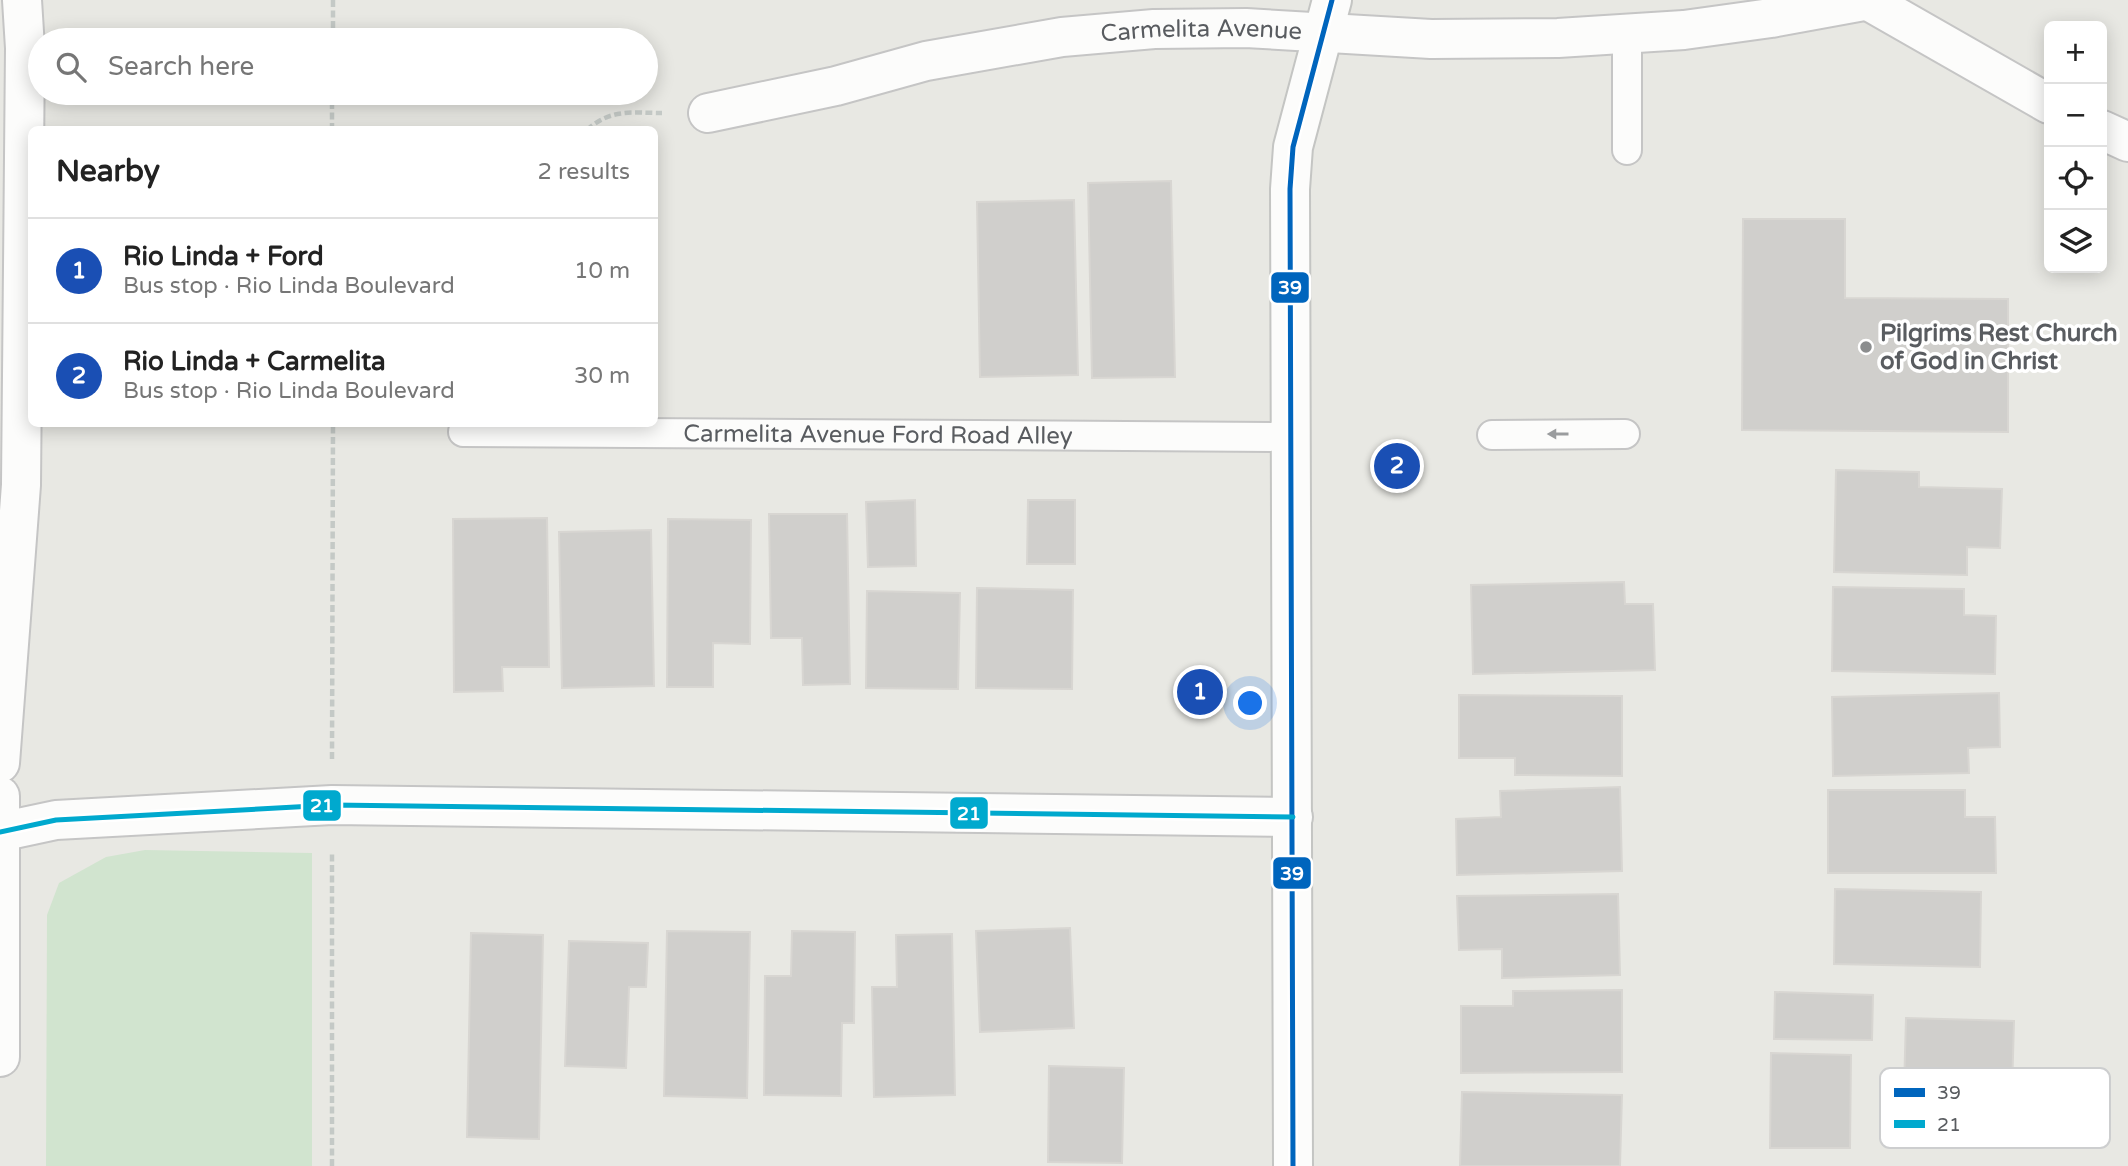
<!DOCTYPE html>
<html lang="en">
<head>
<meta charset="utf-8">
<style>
  body { margin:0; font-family:"Varela Round",sans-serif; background:#f2f2f2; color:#222 }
  .controls { position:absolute; right:21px; top:21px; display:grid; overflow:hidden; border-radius:10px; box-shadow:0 4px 18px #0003 }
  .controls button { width:63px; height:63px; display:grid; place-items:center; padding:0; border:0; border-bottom:2px solid #e0e0e0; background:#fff; color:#222; font:35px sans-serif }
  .you { position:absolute; left:1251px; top:704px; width:24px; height:24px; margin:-18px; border:5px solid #fff; border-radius:50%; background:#1a73e8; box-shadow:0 0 0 10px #1a73e833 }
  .badge { display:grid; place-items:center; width:46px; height:46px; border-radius:50%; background:#2563eb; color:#fff; font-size:23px; font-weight:700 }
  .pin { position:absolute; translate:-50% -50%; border:4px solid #fff; box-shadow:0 2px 7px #0006 }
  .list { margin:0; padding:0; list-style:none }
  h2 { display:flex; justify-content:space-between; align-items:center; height:91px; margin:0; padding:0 28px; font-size:30px }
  h2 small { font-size:23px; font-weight:400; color:#767676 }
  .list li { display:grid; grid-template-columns:46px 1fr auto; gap:21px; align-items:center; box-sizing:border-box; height:105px; padding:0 28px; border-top:2px solid #e0e0e0 }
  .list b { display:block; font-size:26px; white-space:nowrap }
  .list p { margin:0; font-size:23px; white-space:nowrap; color:#767676 }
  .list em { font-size:23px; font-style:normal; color:#767676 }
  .icon { flex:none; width:38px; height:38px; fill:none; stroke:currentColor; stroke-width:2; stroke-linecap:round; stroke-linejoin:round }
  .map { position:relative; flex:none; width:2128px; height:1166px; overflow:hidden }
  .search { position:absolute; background:#fff; box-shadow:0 4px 18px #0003; left:28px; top:28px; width:630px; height:77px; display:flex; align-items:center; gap:18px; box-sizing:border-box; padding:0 24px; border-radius:38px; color:#767676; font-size:26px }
  .panel { position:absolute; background:#fff; box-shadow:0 4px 18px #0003; left:28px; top:126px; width:630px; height:301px; border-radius:10px }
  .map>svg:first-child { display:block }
  .green { fill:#d1e4cf }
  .building { fill:#d0cfcc; stroke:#d8d6d2; stroke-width:2 }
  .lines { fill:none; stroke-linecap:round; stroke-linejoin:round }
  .service-casing { stroke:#c5c5c5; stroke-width:32 }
  .minor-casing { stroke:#c5c5c5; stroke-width:42 }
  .secondary-casing { stroke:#c4c5c3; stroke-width:42 }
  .path { stroke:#c4c9c6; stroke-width:4.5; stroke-dasharray:7 3.5; stroke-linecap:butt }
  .service { stroke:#fcfcfb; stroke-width:28 }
  .minor { stroke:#fcfcfb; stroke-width:38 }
  .secondary { stroke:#fcfcfb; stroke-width:38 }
  .bus-1-casing { stroke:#fff; stroke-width:10 }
  .bus-2-casing { stroke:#fff; stroke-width:10 }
  .bus-1 { stroke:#0065bd; stroke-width:5 }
  .bus-2 { stroke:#00a9ce; stroke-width:5 }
  .oneway { fill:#9a9c9e }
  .poi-dot { fill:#8b8d8e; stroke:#fff; stroke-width:2.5 }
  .labels { text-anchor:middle; stroke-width:7; stroke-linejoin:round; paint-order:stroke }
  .street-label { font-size:24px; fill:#595c60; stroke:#fff }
  .poi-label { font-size:24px; font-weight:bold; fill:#595c60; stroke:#fff; text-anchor:start }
  .key { fill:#fff; stroke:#cdcecf; stroke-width:2 }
  .key-label { font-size:19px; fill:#595c60 }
  .line-badge { stroke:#fff; stroke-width:2.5 }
  .badge-label { font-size:19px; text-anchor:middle; font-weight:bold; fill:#fff }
</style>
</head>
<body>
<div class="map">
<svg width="2128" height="1166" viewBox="0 0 2128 1166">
  <rect width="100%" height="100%" fill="#e8e8e3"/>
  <polygon class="green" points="145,850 312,853 312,1166 46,1166 47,915 59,883 106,857"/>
  <g class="building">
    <polygon points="1171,181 1175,377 1092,378 1088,183"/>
    <polygon points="1074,200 1078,375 980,377 977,202"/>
    <polygon points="1743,219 1845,219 1845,298 2008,299 2008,432 1742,430"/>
    <polygon points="1836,470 1919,472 1919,487 2002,489 2000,548 1967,547 1967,575 1834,572"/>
    <polygon points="915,500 916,566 868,567 866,502"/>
    <polygon points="1028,500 1075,500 1075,564 1027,564"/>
    <polygon points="769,514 847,514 850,684 803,685 802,638 771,638"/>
    <polygon points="547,518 549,667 502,667 503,691 454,692 453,519"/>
    <polygon points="668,519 751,520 750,644 713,643 713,687 667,687"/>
    <polygon points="651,530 654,686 562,688 559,532"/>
    <polygon points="1624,582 1625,604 1653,604 1655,670 1473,674 1471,585"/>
    <polygon points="1833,587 1964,589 1964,615 1996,616 1995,674 1832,671"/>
    <polygon points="977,588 1073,590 1072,689 976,688"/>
    <polygon points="867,591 960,593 958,689 866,688"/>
    <polygon points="1999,693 2000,747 1968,748 1969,773 1833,776 1832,697"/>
    <polygon points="1459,695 1622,696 1622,776 1515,775 1515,758 1459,758"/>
    <polygon points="1620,787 1622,871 1457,875 1456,819 1501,817 1500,791"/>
    <polygon points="1828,790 1965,790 1965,817 1995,817 1996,873 1828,873"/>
    <polygon points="1835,889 1981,892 1980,967 1834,964"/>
    <polygon points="1618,894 1620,975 1502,978 1502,949 1459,950 1457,896"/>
    <polygon points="1070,928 1074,1028 980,1032 976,931"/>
    <polygon points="667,931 750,932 747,1098 664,1096"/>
    <polygon points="792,931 855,932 854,1023 842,1023 841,1096 764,1095 765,976 791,976"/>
    <polygon points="471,933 543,935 539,1139 467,1137"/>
    <polygon points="952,934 955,1095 874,1097 872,987 897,987 896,935"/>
    <polygon points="569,941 648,943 646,987 629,987 626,1068 565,1066"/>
    <polygon points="1622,990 1622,1072 1461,1073 1461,1006 1513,1006 1513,991"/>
    <polygon points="1775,992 1873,995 1872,1040 1774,1039"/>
    <polygon points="1906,1018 2014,1021 2011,1126 1903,1124"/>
    <polygon points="1771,1053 1851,1055 1850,1148 1770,1148"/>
    <polygon points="1049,1066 1124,1068 1122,1163 1048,1162"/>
    <polygon points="1462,1092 1622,1095 1620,1166 1460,1166"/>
  </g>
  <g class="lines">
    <g class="service-casing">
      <g id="service">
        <polyline points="1627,150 1627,33"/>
        <path id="s1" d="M463,432L1291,437"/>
        <polyline points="1492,435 1625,434"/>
      </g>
    </g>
    <g class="minor-casing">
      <g id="minor">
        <polyline points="1867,0 2049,104"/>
        <path id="s2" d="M708,113L836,86L926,61L1062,37L1154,29L1246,28L1431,39L1558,38L1684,30L1771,18L1869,0"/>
        <polyline points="2102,130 2128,142"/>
        <polyline points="0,763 21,485 25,48 22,0"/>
        <polyline points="0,796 0,1057"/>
        <polyline points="0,832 56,820 332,805 1293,817"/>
      </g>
    </g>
    <g class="secondary-casing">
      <polyline id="secondary" points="1293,1166 1290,189 1293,147 1332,0"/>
    </g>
    <g class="path">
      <polyline points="333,0 333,40"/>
      <polyline points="332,130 332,93"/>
      <path d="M587,130C611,108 633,113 662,113"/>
      <polyline points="332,759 333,424"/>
      <polyline points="332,1166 332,851"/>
    </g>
    <use href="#service" class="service"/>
    <use href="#minor" class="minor"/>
    <use href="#secondary" class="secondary"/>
    <g class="bus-1-casing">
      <polyline id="bus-1" points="1293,1166 1290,189 1293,147 1332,0"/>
    </g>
    <g class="bus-2-casing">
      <polyline id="bus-2" points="0,832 56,820 332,805 1293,817"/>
    </g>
    <use href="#bus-1" class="bus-1"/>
    <use href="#bus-2" class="bus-2"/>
  </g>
  <defs><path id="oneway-solid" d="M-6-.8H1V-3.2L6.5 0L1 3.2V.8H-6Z" transform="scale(1.75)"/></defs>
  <use class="oneway" href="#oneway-solid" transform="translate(1558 434) rotate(180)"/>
  <circle class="poi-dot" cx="1866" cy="347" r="7"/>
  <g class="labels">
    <g class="street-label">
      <text dy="8" stroke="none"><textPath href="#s2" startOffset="502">Carmelita Avenue</textPath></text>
      <text dy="8" stroke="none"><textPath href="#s1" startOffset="415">Carmelita Avenue Ford Road Alley</textPath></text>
    </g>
    <g class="poi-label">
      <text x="1880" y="341">Pilgrims Rest Church<tspan x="1880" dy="28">of God in Christ</tspan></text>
    </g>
  </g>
  <rect x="1880" y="1068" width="230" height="80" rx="10" class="key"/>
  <rect x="1894" y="1088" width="31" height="9" fill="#0065bd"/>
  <rect x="1894" y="1120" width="31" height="8" fill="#00a9ce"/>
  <g class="key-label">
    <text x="1937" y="1099">39</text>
    <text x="1937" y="1131">21</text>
  </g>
  <g class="line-badge">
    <rect x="1270" y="271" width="40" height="33" rx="7" fill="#0065bd"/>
    <rect x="302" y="789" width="40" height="33" rx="7" fill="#00a9ce"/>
    <rect x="949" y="796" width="40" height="34" rx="7" fill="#00a9ce"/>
    <rect x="1272" y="856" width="40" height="34" rx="7" fill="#0065bd"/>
  </g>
  <g class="badge-label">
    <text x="1290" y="294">39</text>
    <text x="322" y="812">21</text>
    <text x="969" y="820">21</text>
    <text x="1292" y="880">39</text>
  </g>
</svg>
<div class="controls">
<button>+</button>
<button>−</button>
<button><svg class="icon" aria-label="locate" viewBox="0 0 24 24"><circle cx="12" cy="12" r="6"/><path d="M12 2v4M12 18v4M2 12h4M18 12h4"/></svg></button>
<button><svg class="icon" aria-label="layers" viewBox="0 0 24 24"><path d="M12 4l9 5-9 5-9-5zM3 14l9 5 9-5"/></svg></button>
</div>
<div class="you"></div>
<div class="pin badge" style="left:1200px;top:692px;background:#1a4fb4">1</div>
<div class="pin badge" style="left:1397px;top:466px;background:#1a4fb4">2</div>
<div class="search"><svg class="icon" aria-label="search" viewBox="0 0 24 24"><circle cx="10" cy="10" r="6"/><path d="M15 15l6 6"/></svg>Search here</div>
<section class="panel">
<h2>Nearby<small>2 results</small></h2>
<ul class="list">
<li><span class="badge" style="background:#1a4fb4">1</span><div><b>Rio Linda + Ford</b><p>Bus stop · Rio Linda Boulevard</p></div><em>10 m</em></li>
<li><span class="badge" style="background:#1a4fb4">2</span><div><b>Rio Linda + Carmelita</b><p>Bus stop · Rio Linda Boulevard</p></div><em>30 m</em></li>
</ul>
</section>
</div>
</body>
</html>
